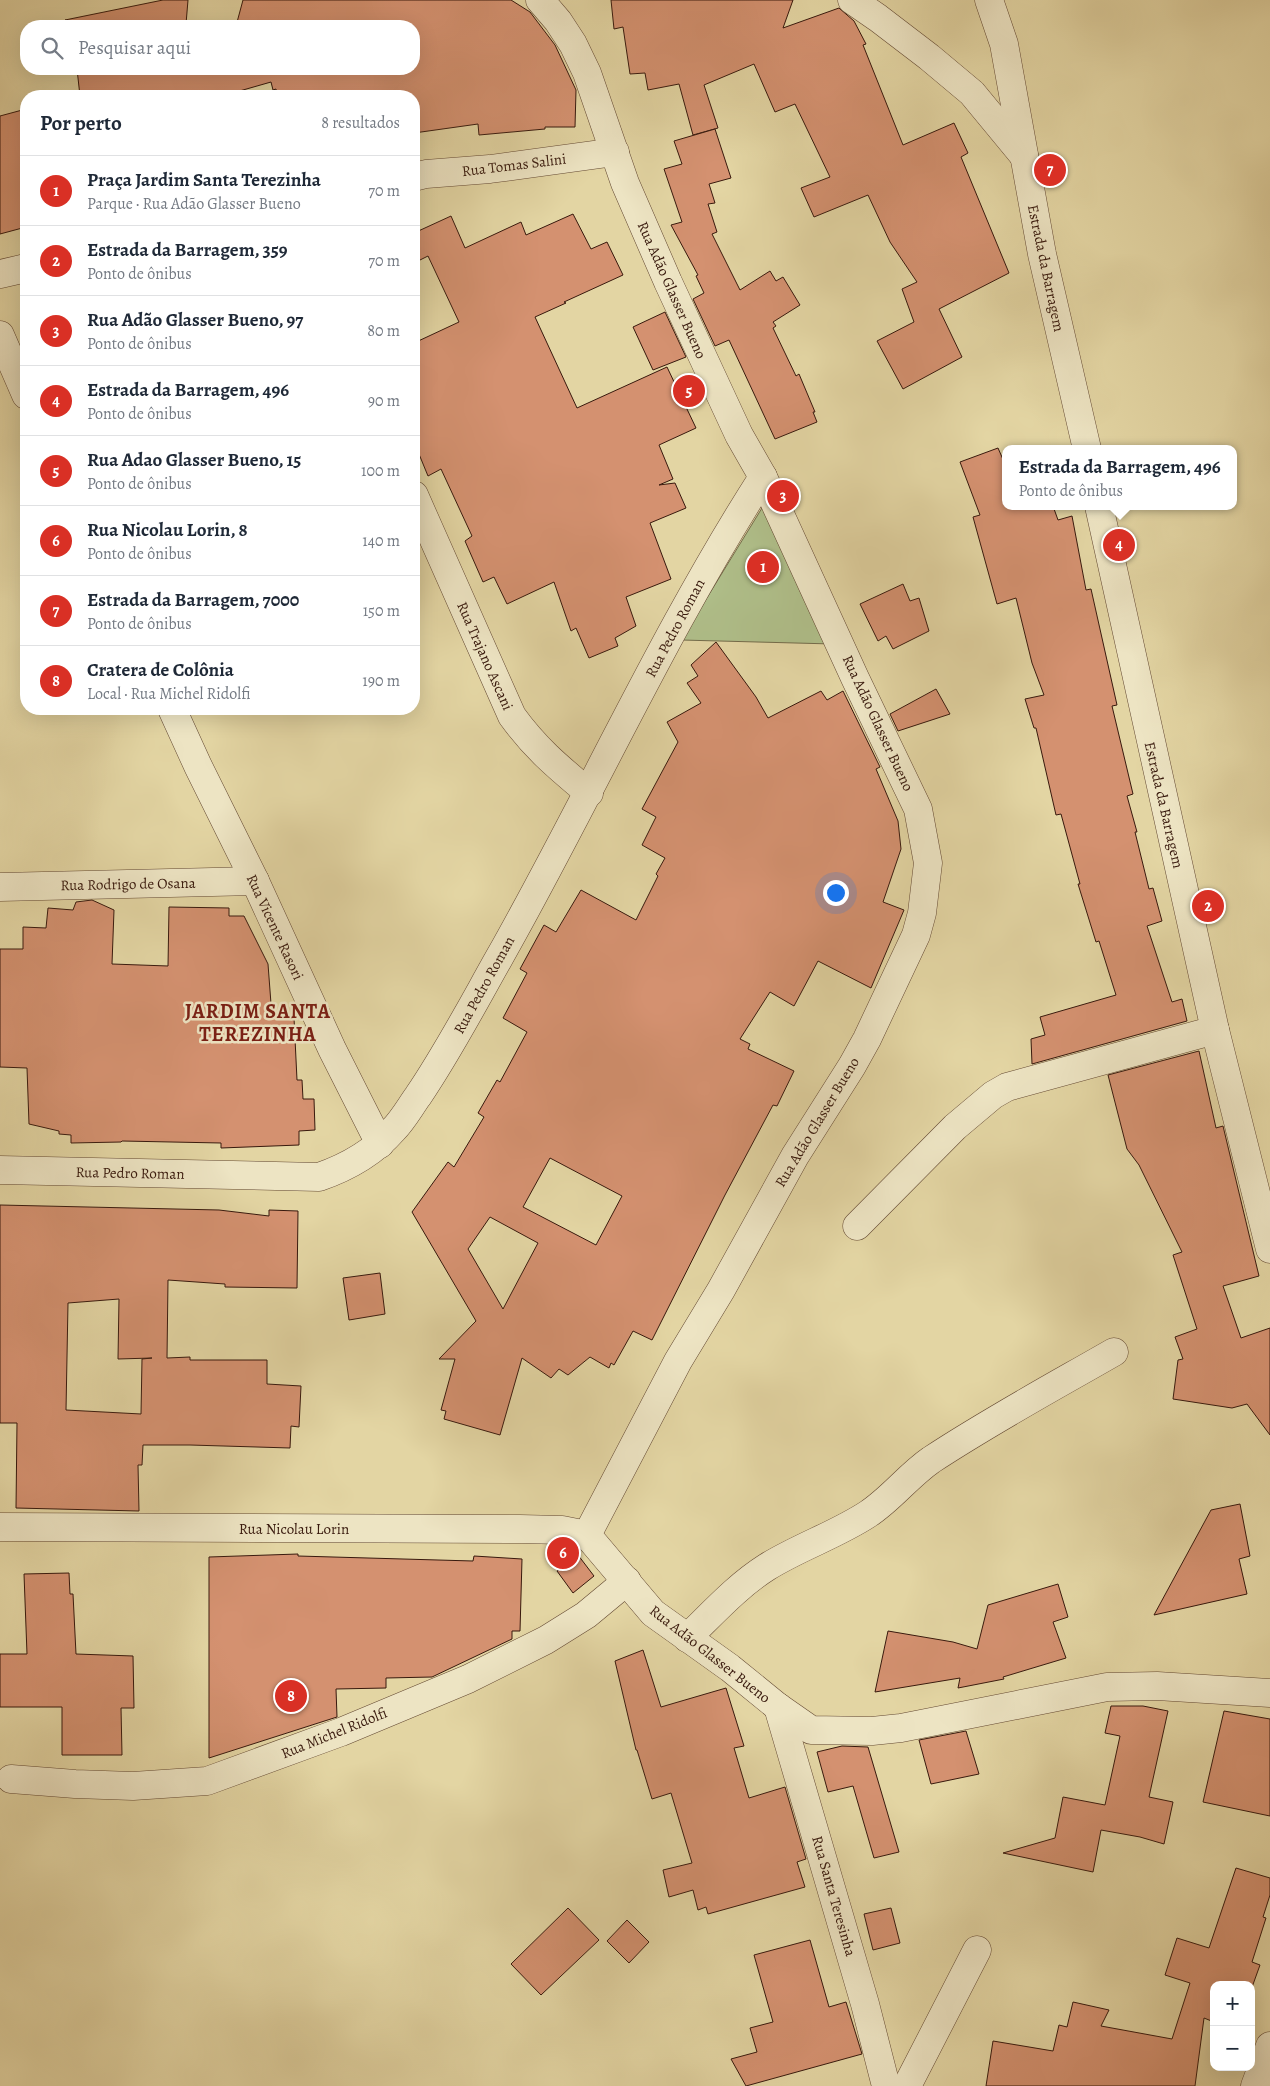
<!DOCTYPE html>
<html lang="pt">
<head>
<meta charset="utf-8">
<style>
  body { margin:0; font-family:Alegreya,serif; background:#f2f2f3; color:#1f2937 }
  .controls { position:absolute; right:15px; bottom:15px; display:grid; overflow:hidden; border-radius:10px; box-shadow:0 5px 20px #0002 }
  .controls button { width:45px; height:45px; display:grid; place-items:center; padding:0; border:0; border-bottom:1px solid #e0e1e3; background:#fff; color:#1f2937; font:25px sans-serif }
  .you { position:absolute; left:835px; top:892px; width:18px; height:18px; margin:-12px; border:4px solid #fff; border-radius:50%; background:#1a73e8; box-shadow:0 0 0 8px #1a73e833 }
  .badge { display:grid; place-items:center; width:32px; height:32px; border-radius:50%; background:#d93025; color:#fff; font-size:16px; font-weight:700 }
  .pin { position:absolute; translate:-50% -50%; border:2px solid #fff; box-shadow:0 1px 5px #0006 }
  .popup { position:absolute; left:1002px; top:445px; width:235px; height:65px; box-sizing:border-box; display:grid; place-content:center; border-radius:10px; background:#fff; filter:drop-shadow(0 1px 4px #0005); font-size:16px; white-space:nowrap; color:#747a83 }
  .popup b { font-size:19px; color:#1f2937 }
  .popup::after { content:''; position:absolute; left:50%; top:100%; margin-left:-10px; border:10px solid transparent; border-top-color:#fff }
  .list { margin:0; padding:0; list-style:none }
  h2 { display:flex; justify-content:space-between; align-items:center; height:65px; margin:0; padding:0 20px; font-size:21px }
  h2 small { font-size:16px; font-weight:400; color:#747a83 }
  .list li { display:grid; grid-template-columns:32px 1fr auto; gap:15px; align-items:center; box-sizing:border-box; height:70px; padding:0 20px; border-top:1px solid #e0e1e3 }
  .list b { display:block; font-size:19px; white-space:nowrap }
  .list p { margin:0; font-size:16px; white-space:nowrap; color:#747a83 }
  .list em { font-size:16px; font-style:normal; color:#747a83 }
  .icon { flex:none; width:28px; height:28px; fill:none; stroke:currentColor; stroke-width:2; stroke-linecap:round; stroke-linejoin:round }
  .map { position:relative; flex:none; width:1270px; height:2086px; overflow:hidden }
  .search { position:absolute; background:#fff; box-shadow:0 5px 20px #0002; left:20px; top:20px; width:400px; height:55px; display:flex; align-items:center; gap:12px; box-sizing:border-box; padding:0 18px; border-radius:20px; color:#747a83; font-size:19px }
  .panel { position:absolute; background:#fff; box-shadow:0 5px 20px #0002; left:20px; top:90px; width:400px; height:625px; border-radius:20px }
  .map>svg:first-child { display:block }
  .green { fill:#afbe89; stroke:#746c4b }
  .building { fill:#d49170; stroke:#38190d; fill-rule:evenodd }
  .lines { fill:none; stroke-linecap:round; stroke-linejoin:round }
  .minor-casing { stroke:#634832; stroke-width:29 }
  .tertiary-casing { stroke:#634832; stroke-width:29 }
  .minor { stroke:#ede4c3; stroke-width:28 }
  .tertiary { stroke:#ede4c3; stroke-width:28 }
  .labels { text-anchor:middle; stroke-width:5; stroke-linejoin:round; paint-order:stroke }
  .street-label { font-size:15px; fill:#38190d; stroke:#ede4c3 }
  .district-label { font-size:20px; font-weight:bold; letter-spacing:1px; fill:#7a1f14; stroke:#ede4c3 }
</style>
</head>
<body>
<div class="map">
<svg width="1270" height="2086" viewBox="0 0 1270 2086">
  <rect width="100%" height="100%" fill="#e3d5a3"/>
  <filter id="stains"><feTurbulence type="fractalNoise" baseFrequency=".004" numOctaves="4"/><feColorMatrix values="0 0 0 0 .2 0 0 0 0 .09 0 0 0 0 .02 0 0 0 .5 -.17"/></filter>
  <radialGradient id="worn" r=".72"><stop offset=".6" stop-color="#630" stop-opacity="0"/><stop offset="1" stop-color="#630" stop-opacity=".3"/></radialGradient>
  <polygon class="green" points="770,495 833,644 681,640"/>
  <g class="building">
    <polygon points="163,0 188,0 186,24 195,26 89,26 65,20"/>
    <polygon points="243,0 511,0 530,12 555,45 576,90 575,127 545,127 545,129 479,135 478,124 414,133 414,96 277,96 276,89 273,90 271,82 222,96 80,96 77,69 414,69 414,26 236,26"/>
    <polygon points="611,0 793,0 783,28 839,8 854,21 866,44 863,45 903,145 954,123 968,153 961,157 1009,273 939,309 962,357 903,389 877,341 914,322 902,289 917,282 890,242 868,195 814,217 801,188 830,177 795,104 775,112 754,64 704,85 718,128 693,135 679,84 648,90 645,73 630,74 623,27 614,29"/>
    <polygon points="26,109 26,227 0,234 0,116"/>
    <polygon points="715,129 731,178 709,184 715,203 708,204 717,232 712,234 740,290 770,271 776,281 783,277 800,305 773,322 776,326 773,328 796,376 799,374 815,412 813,412 817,422 775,439 729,340 715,346 693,299 704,293 696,276 698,275 671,225 682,222 664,169 682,164 674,141"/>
    <polygon points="573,214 591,249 607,242 623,275 564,302 566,303 535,317 577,408 667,367 696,428 659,445 673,479 659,485 675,483 686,508 650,523 671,579 626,597 636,626 615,638 618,646 589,658 576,628 571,631 554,582 507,604 494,577 483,582 465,541 472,536 441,469 428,476 414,442 414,343 459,322 428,256 414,263 414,233 451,216 465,248 521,222 526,235"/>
    <polygon points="665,312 686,357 653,370 633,327"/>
    <polygon points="998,448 1005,464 1005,506 1053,506 1058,520 1072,516 1086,590 1091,589 1117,705 1112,706 1133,794 1127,796 1137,832 1135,832 1149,889 1153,888 1162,921 1147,926 1172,1002 1182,999 1187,1021 1032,1064 1031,1039 1045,1035 1040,1017 1116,995 1099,941 1096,942 1078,884 1080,884 1061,814 1056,815 1036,728 1034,728 1025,699 1044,695 1032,663 1016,598 997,604 973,517 980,515 960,462"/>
    <polygon points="903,584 910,601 919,598 929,631 893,649 886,636 878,641 860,604"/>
    <path d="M716,642L756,697L768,718L821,691L827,700L843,691L880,767L876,769L898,821L901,849L883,902L904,910L871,988L818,961L794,1006L770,992L740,1039L750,1044L748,1049L794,1071L777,1106L773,1105L725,1195L652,1340L633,1331L614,1365L611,1363L609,1368L590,1357L568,1375L559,1369L551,1378L522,1358L500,1435L444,1419L446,1411L441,1410L455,1359H439L476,1321L412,1212L448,1162L454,1167L484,1117L478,1113L497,1080L500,1082L527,1032L503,1018L527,973L520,969L544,925L556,932L581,890L636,920L658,876L656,874L665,858L642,845L656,817L642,809L678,742L667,722L701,703L687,683L698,676L691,665ZM550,1158L622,1196L596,1245L523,1207ZM490,1217L538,1243L503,1309L468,1249Z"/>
    <polygon points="936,689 950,714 898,731 890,714"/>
    <polygon points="92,900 114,910 112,964 168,966 169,907 229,908 229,916 244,916 268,964 272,1017 294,1018 297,1080 302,1080 303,1099 314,1099 315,1130 299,1131 299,1145 221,1148 221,1143 122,1141 121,1142 71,1143 71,1135 59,1134 59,1131 29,1124 27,1068 0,1067 0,949 23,949 23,927 46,928 48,908 73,910 76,902"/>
    <polygon points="1199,1051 1216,1128 1223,1126 1259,1276 1223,1286 1241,1338 1270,1328 1270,1435 1247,1404 1232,1408 1173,1399 1178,1360 1183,1359 1175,1337 1197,1329 1173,1255 1182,1252 1139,1165 1127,1149 1108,1075"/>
    <path d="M0,1205L219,1210L269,1216V1210L298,1211L297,1288L225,1287V1284L168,1280L167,1358L190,1357V1360H267V1384L301,1386L299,1427L291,1426L290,1448L190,1445H143L142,1465H138L139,1511L16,1508L17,1423H0ZM119,1299L118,1359L152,1358L142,1359L141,1414L66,1410L68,1303Z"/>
    <polygon points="380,1273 385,1314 349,1320 343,1278"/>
    <polygon points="1240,1504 1250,1556 1239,1559 1247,1594 1154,1615 1211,1510"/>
    <polygon points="298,1554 298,1556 473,1561 474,1556 522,1559 520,1631 512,1631 512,1639 432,1677 386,1678 386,1688 336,1689 337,1717 209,1758 209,1557"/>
    <polygon points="578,1555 594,1576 573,1593 557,1571"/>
    <polygon points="69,1573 70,1594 73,1594 76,1654 133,1656 134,1708 121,1708 122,1755 62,1755 62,1707 0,1707 0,1654 27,1654 24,1574"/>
    <polygon points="1058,1584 1068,1617 1053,1622 1066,1658 1003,1677 1004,1679 958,1688 960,1678 875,1692 888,1631 953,1642 977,1649 988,1605"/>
    <polygon points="643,1650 661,1707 726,1688 744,1746 734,1748 749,1798 785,1787 806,1859 797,1862 805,1887 708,1914 706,1907 698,1910 693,1890 669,1897 663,1870 692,1863 671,1793 652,1799 637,1750 636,1750 615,1661"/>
    <polygon points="1111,1706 1143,1706 1168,1711 1149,1797 1173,1802 1164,1844 1140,1837 1101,1830 1093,1872 1003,1853 1055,1838 1063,1797 1105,1805 1120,1736 1105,1733"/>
    <polygon points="1224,1711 1270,1719 1270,1816 1203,1802"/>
    <polygon points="966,1731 979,1774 931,1784 919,1740"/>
    <polygon points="842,1746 868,1747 899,1852 874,1858 853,1786 828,1792 817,1752"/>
    <polygon points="1236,1868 1270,1878 1270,1895 1263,1917 1266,1918 1252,1962 1260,1965 1251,1990 1251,1985 1214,1985 1214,2022 1204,2018 1195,2086 986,2086 993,2041 1053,2051 1059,2025 1067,2027 1073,2002 1109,2010 1101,2026 1172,2039 1190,1983 1165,1975 1177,1938 1209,1948"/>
    <polygon points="568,1908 599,1940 541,1995 511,1964"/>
    <polygon points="891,1908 900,1943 873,1950 864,1914"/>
    <polygon points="627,1920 649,1942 629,1963 607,1941"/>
    <polygon points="810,1940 829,2007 846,2002 862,2054 746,2086 731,2059 757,2052 750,2028 773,2022 754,1955"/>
  </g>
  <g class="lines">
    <g class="minor-casing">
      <g id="minor">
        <polyline points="540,0 558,21 573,44 587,73 625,183 668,282 739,435 763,477 855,678 918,809 928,863 922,913 916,935 867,1039 852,1066 795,1156 721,1290 678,1361 587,1535 653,1613 730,1668 778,1707 811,1730 872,1731 901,1728 1107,1687 1157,1686 1270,1693"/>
        <polyline points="852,0 878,18 929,57 972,93 1024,156"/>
        <polyline points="414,177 426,174 490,169 615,152"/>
        <polyline points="0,274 26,268"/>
        <polyline points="0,335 26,395"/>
        <path d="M414,495L512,716C536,749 558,767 589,793"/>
        <polyline points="172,709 198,766 255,881 332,1049 380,1144"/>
        <polyline points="0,887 255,881"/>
        <path d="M0,1170L319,1177C348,1167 373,1153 393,1130C403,1120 410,1107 418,1096C448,1052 473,1004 499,958C589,799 664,631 763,477"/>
        <polyline points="857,1226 955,1127 993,1095 1007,1087 1215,1030"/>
        <polyline points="0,1527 520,1529 562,1530 587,1535"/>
        <path d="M687,1638C713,1613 737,1586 767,1567C799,1547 836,1535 868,1514C891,1499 908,1476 931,1460C990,1421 1053,1387 1114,1352"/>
        <polyline points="778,1707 865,2004 886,2086"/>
        <polyline points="11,1779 75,1784 133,1786 207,1781 341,1732 468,1679 546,1640 586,1615 627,1581"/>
        <polyline points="907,2086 977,1950"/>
      </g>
    </g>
    <g class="tertiary-casing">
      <g id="tertiary">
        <polyline points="989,0 1004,44 1042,254 1087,449"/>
        <polyline points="1099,506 1215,1030 1270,1249"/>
        <polyline points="1255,2086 1270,2046"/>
      </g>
    </g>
    <use href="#minor" class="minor"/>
    <use href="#tertiary" class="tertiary"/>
  </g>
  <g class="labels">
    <g class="street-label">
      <text transform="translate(514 165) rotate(-7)" y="5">Rua Tomas Salini</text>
      <text transform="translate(1046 268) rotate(78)" y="5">Estrada da Barragem</text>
      <text transform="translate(672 290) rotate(66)" y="5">Rua Adão Glasser Bueno</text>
      <text transform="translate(675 628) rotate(-62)" y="5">Rua Pedro Roman</text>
      <text transform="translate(485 656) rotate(66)" y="5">Rua Trajano Ascani</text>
      <text transform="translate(878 723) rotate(65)" y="5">Rua Adão Glasser Bueno</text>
      <text transform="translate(1164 805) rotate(77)" y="5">Estrada da Barragem</text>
      <text transform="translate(128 884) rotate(-1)" y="5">Rua Rodrigo de Osana</text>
      <text transform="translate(275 927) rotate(65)" y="5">Rua Vicente Rasori</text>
      <text transform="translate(484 985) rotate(-61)" y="5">Rua Pedro Roman</text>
      <text transform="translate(817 1122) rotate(-59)" y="5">Rua Adão Glasser Bueno</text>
      <text transform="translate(130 1173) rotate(1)" y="5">Rua Pedro Roman</text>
      <text x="294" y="1534">Rua Nicolau Lorin</text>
      <text transform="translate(710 1654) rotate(38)" y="5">Rua Adão Glasser Bueno</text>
      <text transform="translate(334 1733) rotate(-22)" y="5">Rua Michel Ridolfi</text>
      <text transform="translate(834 1896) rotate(74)" y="5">Rua Santa Teresinha</text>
    </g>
    <g class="district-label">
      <text x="258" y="1018">JARDIM SANTA<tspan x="258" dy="23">TEREZINHA</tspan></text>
    </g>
  </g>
  <rect width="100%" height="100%" filter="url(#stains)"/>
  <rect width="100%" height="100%" fill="url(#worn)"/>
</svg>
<div class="controls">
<button>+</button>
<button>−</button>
</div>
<div class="you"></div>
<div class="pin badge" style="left:763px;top:567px">1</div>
<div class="pin badge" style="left:1208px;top:906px">2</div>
<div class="pin badge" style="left:783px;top:496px">3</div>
<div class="pin badge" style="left:1119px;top:545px">4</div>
<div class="popup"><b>Estrada da Barragem, 496</b>Ponto de ônibus</div>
<div class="pin badge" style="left:689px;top:391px">5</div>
<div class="pin badge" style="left:563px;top:1553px">6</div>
<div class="pin badge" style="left:1050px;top:170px">7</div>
<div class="pin badge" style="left:291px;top:1696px">8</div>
<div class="search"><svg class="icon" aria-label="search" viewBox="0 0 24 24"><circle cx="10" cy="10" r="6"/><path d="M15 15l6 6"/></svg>Pesquisar aqui</div>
<section class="panel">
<h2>Por perto<small>8 resultados</small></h2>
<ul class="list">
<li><span class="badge">1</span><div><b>Praça Jardim Santa Terezinha</b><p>Parque · Rua Adão Glasser Bueno</p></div><em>70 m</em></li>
<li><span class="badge">2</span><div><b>Estrada da Barragem, 359</b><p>Ponto de ônibus</p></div><em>70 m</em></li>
<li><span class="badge">3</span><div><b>Rua Adão Glasser Bueno, 97</b><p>Ponto de ônibus</p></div><em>80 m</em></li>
<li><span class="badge">4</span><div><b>Estrada da Barragem, 496</b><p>Ponto de ônibus</p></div><em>90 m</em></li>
<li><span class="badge">5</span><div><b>Rua Adao Glasser Bueno, 15</b><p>Ponto de ônibus</p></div><em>100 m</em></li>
<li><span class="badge">6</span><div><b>Rua Nicolau Lorin, 8</b><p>Ponto de ônibus</p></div><em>140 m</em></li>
<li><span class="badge">7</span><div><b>Estrada da Barragem, 7000</b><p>Ponto de ônibus</p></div><em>150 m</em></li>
<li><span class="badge">8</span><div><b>Cratera de Colônia</b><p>Local · Rua Michel Ridolfi</p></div><em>190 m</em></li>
</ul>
</section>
</div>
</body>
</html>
